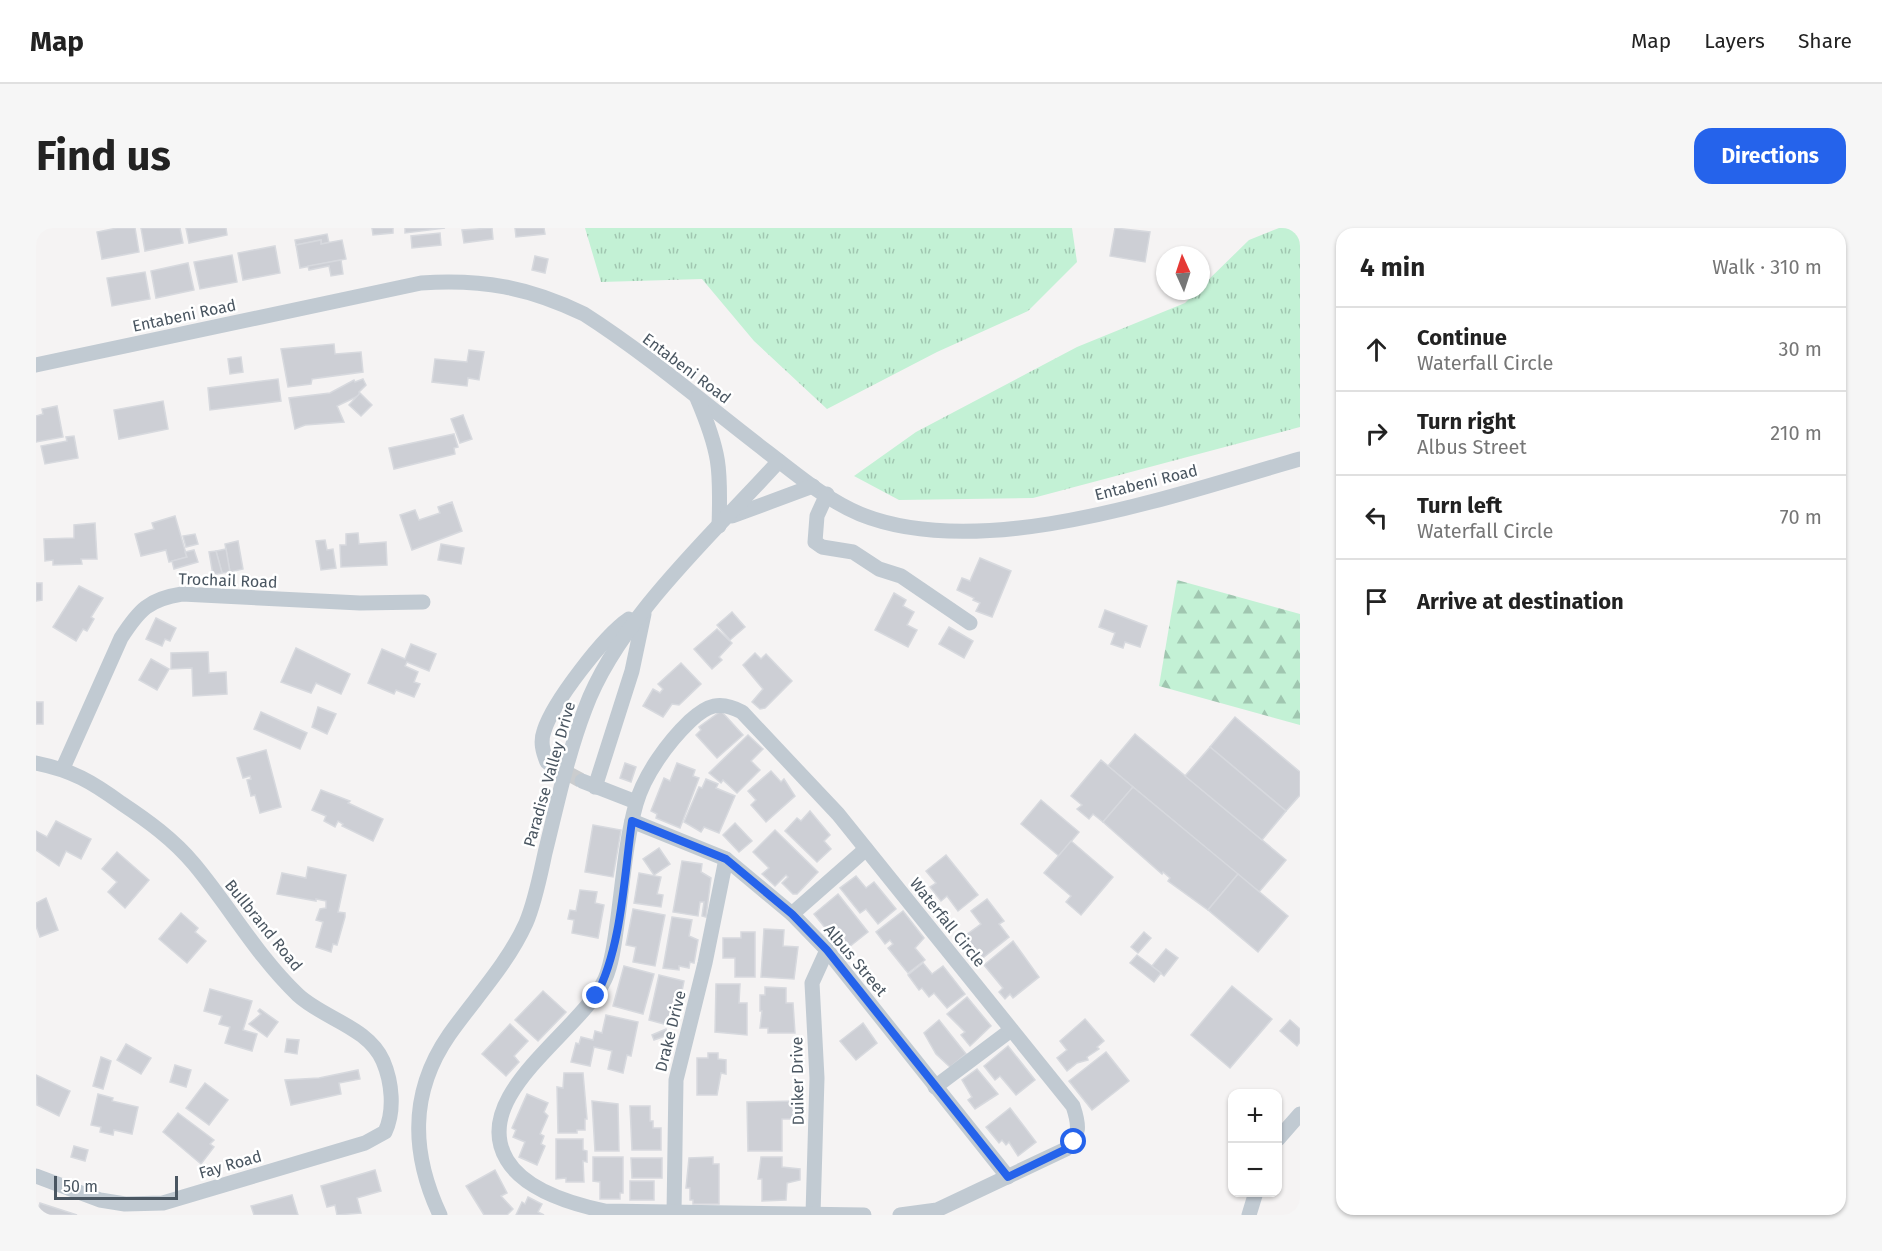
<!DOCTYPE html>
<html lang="en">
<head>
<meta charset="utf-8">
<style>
  body { margin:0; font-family:"Fira Sans",sans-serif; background:#f6f6f6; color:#222 }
  .controls { position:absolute; right:18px; bottom:18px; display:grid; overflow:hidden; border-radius:12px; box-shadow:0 2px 4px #0004 }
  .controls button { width:54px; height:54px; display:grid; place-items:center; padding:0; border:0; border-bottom:2px solid #e0e0e0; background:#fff; color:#222; font:30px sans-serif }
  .compass { position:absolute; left:1120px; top:18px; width:54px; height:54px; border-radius:50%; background:#fff; box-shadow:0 2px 4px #0004; rotate:357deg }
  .scale { position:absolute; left:18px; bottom:15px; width:124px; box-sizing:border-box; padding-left:6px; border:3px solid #4a5661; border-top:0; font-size:16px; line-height:21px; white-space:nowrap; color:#4a5661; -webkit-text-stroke:4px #fff; paint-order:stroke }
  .stop { position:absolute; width:18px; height:18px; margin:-14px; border:4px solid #2563eb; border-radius:50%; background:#fff }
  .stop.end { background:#2563eb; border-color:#fff; box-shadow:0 2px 6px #0008 }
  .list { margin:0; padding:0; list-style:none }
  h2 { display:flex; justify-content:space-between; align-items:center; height:78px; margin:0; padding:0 24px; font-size:26px }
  h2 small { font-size:20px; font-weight:400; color:#767676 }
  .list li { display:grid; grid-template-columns:39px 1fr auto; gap:18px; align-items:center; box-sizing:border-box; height:84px; padding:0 24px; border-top:2px solid #e0e0e0 }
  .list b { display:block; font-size:22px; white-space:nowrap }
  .list p { margin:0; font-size:20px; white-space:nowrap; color:#767676 }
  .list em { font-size:20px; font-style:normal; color:#767676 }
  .icon { flex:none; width:33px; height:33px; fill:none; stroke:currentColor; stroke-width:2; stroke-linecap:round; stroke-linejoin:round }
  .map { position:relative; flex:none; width:1264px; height:987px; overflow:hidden; border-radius:18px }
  header { display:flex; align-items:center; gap:36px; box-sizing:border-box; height:84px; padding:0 30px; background:#fff; border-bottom:2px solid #e0e0e0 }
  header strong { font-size:28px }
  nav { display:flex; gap:33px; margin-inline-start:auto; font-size:21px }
  .intro { display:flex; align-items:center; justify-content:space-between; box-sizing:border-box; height:144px; padding:0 36px }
  h1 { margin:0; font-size:42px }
  .button { padding:15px 27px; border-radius:18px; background:#2563eb; color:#fff; font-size:21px; font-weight:700 }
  main { display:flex; gap:36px; padding:0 36px }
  aside { flex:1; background:#fff; border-radius:18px; box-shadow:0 2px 4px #0004 }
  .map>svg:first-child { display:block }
  .grass { fill:url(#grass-tufts) }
  .forest { fill:url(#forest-firs) }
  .building { fill:#cdcfd5; stroke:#d7d9de; stroke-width:1.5 }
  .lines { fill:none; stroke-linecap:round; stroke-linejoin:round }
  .minor-tunnel { stroke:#caccce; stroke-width:15; stroke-dasharray:15 8; stroke-linecap:butt }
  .minor { stroke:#c1cad2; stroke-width:15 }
  .route { stroke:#2563eb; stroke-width:8 }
  .labels { text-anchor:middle; stroke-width:5; stroke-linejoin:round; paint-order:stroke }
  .street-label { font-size:16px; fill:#4a5661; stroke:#fff }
</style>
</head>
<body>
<header>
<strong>Map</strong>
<nav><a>Map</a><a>Layers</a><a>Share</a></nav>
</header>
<div class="intro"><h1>Find us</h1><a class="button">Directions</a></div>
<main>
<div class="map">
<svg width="1264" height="987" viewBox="0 0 1264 987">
  <defs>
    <pattern id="grass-tufts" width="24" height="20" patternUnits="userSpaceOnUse" patternTransform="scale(1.5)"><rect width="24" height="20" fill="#c3f1d5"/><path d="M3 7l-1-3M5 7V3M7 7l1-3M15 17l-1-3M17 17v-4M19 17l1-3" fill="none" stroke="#a0c6b0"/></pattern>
    <pattern id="forest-firs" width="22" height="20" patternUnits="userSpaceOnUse" patternTransform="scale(1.5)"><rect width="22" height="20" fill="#c3f1d5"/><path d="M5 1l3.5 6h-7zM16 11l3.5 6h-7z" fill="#a0c6b0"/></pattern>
  </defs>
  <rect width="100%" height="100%" fill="#f5f3f3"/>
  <g class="grass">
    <polygon points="549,0 1036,0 1041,34 992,83 901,124 791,181 718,113 666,51 565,54"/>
    <polygon points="1243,0 1264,0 1264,199 997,270 863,272 818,248 880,204 1041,119 1149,75 1161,63 1165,63 1165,59 1213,12"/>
  </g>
  <polygon class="forest" points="1141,352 1264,386 1264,497 1123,458"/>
  <g class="building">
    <polygon points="81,0 99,0 103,24 66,31 61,4"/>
    <polygon points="105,0 144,0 147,15 109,23"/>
    <polygon points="150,0 190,0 191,7 153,15"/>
    <polygon points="336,0 357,0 357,5 337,7"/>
    <polygon points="369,0 409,0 369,5"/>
    <polygon points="456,0 457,11 428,15 426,2"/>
    <polygon points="479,0 508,0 509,6 480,9"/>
    <polygon points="1079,0 1114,4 1109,34 1074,28"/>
    <polygon points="404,5 405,17 376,20 375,8"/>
    <polygon points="291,6 293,15 285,16 285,12 260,17 259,12"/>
    <polygon points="285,12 285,16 306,12 310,31 264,40 260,17"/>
    <polygon points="239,18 244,45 207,52 202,25"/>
    <polygon points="196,27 201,54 164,61 158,34"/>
    <polygon points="499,28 512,31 509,45 496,42"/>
    <polygon points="305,32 307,46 295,48 293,38 273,42 272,38"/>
    <polygon points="152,35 158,62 120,70 115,43"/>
    <polygon points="109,44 114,71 76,78 71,50"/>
    <polygon points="298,116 299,126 325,124 327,144 276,151 275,156 252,159 245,121"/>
    <polygon points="433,122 448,124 443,152 432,150 431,158 396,154 399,131 431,134"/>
    <polygon points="205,129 207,144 194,146 192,131"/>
    <polygon points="242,151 245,173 174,182 172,160"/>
    <polygon points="327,151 330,157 323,164 324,167 301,178 308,194 269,197 259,201 253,170 294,165 318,152 319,154"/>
    <polygon points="324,165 336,177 325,188 313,177"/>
    <polygon points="127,173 132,201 83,211 78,182"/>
    <polygon points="21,178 27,209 0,214 0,188 7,186 6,181"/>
    <polygon points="427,187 436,211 424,215 415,191"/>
    <polygon points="418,206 422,219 418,220 419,226 358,241 353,220"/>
    <polygon points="38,208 42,230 9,236 5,218 31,213 30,209"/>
    <polygon points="416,274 426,303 376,322 364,287 379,282 383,292 404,285 402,279"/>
    <polygon points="139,288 151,329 133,334 130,322 105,328 99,306 118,301 116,295"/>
    <polygon points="59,295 61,331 45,331 46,336 17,337 17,332 9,333 8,311 38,310 38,297"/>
    <polygon points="322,305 323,316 350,314 351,337 305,339 304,317 310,317 310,306"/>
    <polygon points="159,306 162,316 150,319 147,308"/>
    <polygon points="289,312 291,322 297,321 300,340 285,342 280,313"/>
    <polygon points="202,313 207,341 194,344 189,316"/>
    <polygon points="405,316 428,320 425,336 402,332"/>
    <polygon points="190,321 194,344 186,345 180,323"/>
    <polygon points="158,322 162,334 138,341 136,333 151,329 149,324"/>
    <polygon points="180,323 186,345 177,347 173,324"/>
    <polygon points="944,330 975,343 956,389 940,383 944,375 937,372 938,370 921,362 926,350 934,353"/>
    <polygon points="0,355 6,355 6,372 0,373"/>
    <polygon points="43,358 67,370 55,389 58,391 51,403 47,401 40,413 17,399"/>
    <polygon points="858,365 870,372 867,378 878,384 871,397 881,402 872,419 839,402"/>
    <polygon points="1069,382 1111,398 1104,419 1089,414 1087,420 1075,416 1079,405 1063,399"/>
    <polygon points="696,384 709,399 694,412 681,397"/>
    <polygon points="120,390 140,400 134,413 129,411 126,418 110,411"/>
    <polygon points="913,399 937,413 928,430 903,416"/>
    <polygon points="681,401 696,415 683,429 686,432 676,441 658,421"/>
    <polygon points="375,416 400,426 393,443 371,434 369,438 382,444 378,454 384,456 378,469 360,462 358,466 332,455 346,421 369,431"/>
    <polygon points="260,420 314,446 305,466 280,455 275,465 245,454"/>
    <polygon points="172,424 173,445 190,444 191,466 157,468 156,440 135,441 135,425"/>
    <polygon points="719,425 725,431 730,426 756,453 729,480 724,481 716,474 727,461 707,437"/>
    <polygon points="115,431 133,441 121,462 103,452"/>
    <polygon points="645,435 665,456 643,477 636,476 627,489 607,478 617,461 624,465 627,461 622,456"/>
    <rect x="0" y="474" width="7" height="22"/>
    <polygon points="282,479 300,486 291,506 276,499"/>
    <polygon points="685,483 707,507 681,530 660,507 665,502 663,499"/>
    <polygon points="225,484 271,505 264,521 218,501"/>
    <polygon points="1199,489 1264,544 1264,567 1250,583 1174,519"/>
    <polygon points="1099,506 1250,632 1223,664 1072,538"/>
    <polygon points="712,507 727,521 715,533 724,542 701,565 687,552 685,555 673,545"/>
    <polygon points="1174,519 1250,583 1226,612 1149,548"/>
    <polygon points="230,522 245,579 224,585 219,567 215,568 211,552 215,551 214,548 207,550 201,530"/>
    <polygon points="1065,532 1097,559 1067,594 1057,586 1053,591 1041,581 1046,577 1035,568"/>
    <polygon points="589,535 600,539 595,554 584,550"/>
    <polygon points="641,535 659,542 657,548 663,550 644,600 620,590 621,586 615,583 628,550 634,553"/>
    <polygon points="735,543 745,554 748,551 759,568 730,594 715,577 720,572 712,563"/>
    <polygon points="670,551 682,556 680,560 699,568 683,605 668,599 665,604 648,594 663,559 666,560"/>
    <polygon points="1097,559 1202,646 1172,682 1132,653 1134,650 1127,644 1126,646 1067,594"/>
    <polygon points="285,562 314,573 312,575 347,591 337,613 306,598 307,596 302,593 299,599 288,593 290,588 276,582"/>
    <polygon points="1005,572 1043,604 1023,628 985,596"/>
    <polygon points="774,583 794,607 788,613 795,621 781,634 749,603 761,590 765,593"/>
    <polygon points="20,593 55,611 45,631 30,623 23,638 0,622 0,603 11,609"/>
    <polygon points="699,595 716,613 703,624 687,607"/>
    <polygon points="557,597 585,602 577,649 549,644"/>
    <polygon points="739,602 782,644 761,666 757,666 746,655 752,649 750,647 739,658 726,646 733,640 717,624"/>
    <polygon points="1035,613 1077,649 1045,687 1030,674 1035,668 1008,645"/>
    <polygon points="623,620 634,636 618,647 607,631"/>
    <polygon points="81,624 113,652 89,680 72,664 81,654 66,641"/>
    <polygon points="910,627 942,667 922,683 911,668 905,673 894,659 900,655 890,643"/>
    <polygon points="646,633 666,636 665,644 675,650 670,689 666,688 668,674 664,674 662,688 637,684"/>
    <polygon points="272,639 310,647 302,684 309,685 309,689 301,717 297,716 295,724 280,719 287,694 280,692 284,681 290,680 290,673 280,671 280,673 241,666 246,645 270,650"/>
    <polygon points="603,645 625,649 621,666 627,667 625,679 598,675"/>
    <polygon points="1202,646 1252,688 1222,724 1172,682"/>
    <polygon points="820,648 830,660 838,654 860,681 842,696 830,681 824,685 804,660"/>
    <polygon points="544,662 561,664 559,675 568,677 562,710 536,705 538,692 532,691 534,682 540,683"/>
    <polygon points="802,666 832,704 808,723 778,686"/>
    <polygon points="10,670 22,702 4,709 0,698 0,675"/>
    <polygon points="951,671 968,693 963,696 973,709 943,733 926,710 945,696 935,683"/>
    <polygon points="597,681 629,687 619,738 597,734 600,719 590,717"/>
    <polygon points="867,683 888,710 879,720 889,732 872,745 852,720 857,716 854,712 849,716 840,704"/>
    <polygon points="145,685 162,700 159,704 170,713 151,735 123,711"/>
    <polygon points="636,689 656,692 653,708 662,712 658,735 654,734 653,740 643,738 643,742 627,740"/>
    <polygon points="728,701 748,702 747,718 762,719 758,751 725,749"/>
    <polygon points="705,704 719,704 719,749 699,749 699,730 687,730 687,710 705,710"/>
    <polygon points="1108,704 1115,710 1102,725 1095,719"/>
    <polygon points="977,713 1003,749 977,770 974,766 969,771 963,764 967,760 948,737"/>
    <polygon points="1130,721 1142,730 1128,748 1116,738"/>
    <polygon points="1101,727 1125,745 1118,754 1094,735"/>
    <polygon points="887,735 896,746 907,738 929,766 911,780 898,765 893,769 886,760 883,762 872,747"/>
    <polygon points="588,738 618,746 607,786 577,778"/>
    <polygon points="623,747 648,753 645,768 648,769 639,799 613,792"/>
    <polygon points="680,756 704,756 703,775 711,775 711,807 679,804"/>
    <polygon points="1196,758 1236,791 1194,840 1155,807"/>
    <polygon points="729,759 750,760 750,775 757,775 759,805 732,805 732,800 724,800 726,783 724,783 724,767 729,767"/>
    <polygon points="174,761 216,773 207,802 221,806 216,823 189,815 194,799 183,796 186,788 168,783"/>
    <polygon points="507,763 530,784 502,813 479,792"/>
    <polygon points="931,769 955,798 934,818 925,807 929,804 911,786"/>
    <polygon points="224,781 242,794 231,809 213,796 225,786 222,783"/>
    <polygon points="570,787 602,794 595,828 591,827 587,845 572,841 576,823 558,819 554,838 535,834 540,815 543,816 545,809 557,812 559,803 566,805"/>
    <polygon points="1049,791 1068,813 1061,819 1063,821 1051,829 1052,832 1041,835 1031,843 1021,830 1031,822 1024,813"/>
    <polygon points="903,792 930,826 914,839 900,826 888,805"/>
    <polygon points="1254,792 1264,801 1264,814 1261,818 1244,803"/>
    <polygon points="827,795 841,815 820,832 804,813"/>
    <polygon points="474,796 492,813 478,828 483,834 470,848 446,826"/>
    <polygon points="630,801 632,807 618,812 616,807"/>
    <polygon points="251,811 263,812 261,826 249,824"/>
    <polygon points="90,816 115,830 105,846 81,832"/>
    <polygon points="972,818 999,852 980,867 964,848 959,852 948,838"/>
    <polygon points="1070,824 1093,853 1056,882 1033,853"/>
    <polygon points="672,825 682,825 682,831 690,832 690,846 685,845 681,867 661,867 661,830 672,830"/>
    <polygon points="65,829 75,833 67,861 57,858"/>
    <polygon points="139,837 155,842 150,859 134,854"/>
    <polygon points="941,841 962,866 939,881 932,872 936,869 926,852"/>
    <polygon points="322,842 324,851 303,855 305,866 255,877 249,852 283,850"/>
    <polygon points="528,845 547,845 551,891 549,891 549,902 541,902 541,905 522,905 521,859 527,860"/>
    <polygon points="0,847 34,863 23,888 1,877"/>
    <polygon points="169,855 192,872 173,897 150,880"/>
    <polygon points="62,866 77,870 76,873 102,879 96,906 78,902 77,907 64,904 65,899 55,897"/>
    <polygon points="491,866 512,875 508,884 512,888 504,906 508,908 505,916 509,918 501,937 483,929 489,914 477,909 480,902 476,900"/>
    <polygon points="556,873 582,876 583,923 559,923"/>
    <polygon points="760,873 760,891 746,891 746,923 712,923 711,874"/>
    <polygon points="594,878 614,878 614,893 617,893 617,900 625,900 625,922 596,922"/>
    <polygon points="974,880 1000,914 982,928 973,914 970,917 966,912 963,915 950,899"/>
    <polygon points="142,885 178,912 174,916 178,919 165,936 127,904"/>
    <polygon points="520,911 547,911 547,922 551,923 551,934 547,933 548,954 530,954 530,950 520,951"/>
    <polygon points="38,918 52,922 49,933 35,929"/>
    <polygon points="557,929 587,929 587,965 584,965 584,971 564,971 564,954 557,953"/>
    <polygon points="677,929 677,936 683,936 683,976 657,976 657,972 654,972 654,960 650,960 653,930"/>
    <polygon points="725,929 746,929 746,939 764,941 764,952 751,955 750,972 726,973 726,951 722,951"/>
    <polygon points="595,930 626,930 626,950 596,950"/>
    <polygon points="339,942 345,963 321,970 325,985 301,987 299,977 291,979 285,958"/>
    <polygon points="459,942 471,965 465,968 477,981 471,987 448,987 430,958"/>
    <rect x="594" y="953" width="24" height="19"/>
    <polygon points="256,967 262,987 218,987 215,978"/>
    <polygon points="492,969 506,976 502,984 508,987 480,987 486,974 489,976"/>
    <polygon points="4,975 41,987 0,987"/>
  </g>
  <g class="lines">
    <polyline class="minor-tunnel" points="511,534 546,553"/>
    <g class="minor">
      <path d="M0,137L385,55C447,51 492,59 548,86C612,127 670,177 730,223C759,245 790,272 824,286C948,336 1140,266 1264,231"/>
      <path d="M661,170C684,224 685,240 683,298"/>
      <polyline points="791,266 781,288 779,314 786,319 817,324 843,341 865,348 934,395"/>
      <polyline points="696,288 777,258"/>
      <path d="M511,534C507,524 504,514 508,503C517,474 568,408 593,391"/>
      <path d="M0,535C36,542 56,554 85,575C112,593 137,611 158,636C194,679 221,728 262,767C288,791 332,799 347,833C356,854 359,883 349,904L329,915L127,975L89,976L64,972L0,948"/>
      <path d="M27,540L85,410C103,382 113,371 146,366L324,375L387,374"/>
      <polyline points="546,553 600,574"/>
      <polyline points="559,559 596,443 608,386"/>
      <polyline points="596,593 690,631 756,686 791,722 972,949"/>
      <polyline points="756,686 830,621"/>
      <polyline points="899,859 975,802"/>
      <polyline points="1242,911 1264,886"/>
      <polyline points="638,985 640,852 669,735 690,631"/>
      <polyline points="777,986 781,850 776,755 791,722"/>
      <path d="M404,987C375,925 373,865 413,807C439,770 471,737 490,695C499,674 504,648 509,625C521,577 531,528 549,481C582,391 679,304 743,233"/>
      <path d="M828,987L569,983C536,976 489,962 471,932C432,867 545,804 569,751C577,733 579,709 582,689C587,652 590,612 600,576C608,547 632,514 654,493C671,477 684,472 706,484L802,586L1037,878C1043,896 1045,908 1030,921L901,982L864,987"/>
      <polyline points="1213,987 1220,964"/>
    </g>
  </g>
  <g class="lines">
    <path class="route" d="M560,768C586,719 588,648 596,593L690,631L756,686L791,722L972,949L1030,921L1038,914"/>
  </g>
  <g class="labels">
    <g class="street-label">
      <text transform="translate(148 87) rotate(-12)" y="6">Entabeni Road</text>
      <text transform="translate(651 140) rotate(37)" y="6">Entabeni Road</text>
      <text transform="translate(1110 254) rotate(-14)" y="6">Entabeni Road</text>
      <text transform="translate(192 352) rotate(2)" y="6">Trochail Road</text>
      <text transform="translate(513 546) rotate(-74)" y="6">Paradise Valley Drive</text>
      <text transform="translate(912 694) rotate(51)" y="6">Waterfall Circle</text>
      <text transform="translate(228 697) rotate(51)" y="6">Bullbrand Road</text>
      <text transform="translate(820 732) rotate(50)" y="6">Albus Street</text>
      <text transform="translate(634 803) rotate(-76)" y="6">Drake Drive</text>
      <text transform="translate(761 853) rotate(-91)" y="6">Duiker Drive</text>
      <text transform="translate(194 936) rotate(-16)" y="6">Fay Road</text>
    </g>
  </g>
</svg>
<div class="controls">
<button>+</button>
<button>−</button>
</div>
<svg class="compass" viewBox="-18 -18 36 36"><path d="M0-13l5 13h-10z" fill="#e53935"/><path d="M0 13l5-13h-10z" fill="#767676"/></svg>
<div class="scale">50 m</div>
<div class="stop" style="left:1038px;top:914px"></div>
<div class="stop end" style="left:560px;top:768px"></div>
</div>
<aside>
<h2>4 min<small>Walk · 310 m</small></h2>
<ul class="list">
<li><svg class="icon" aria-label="ahead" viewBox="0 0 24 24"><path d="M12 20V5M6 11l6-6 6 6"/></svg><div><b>Continue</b><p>Waterfall Circle</p></div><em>30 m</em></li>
<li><svg class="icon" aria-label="right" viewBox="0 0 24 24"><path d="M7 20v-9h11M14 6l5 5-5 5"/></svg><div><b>Turn right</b><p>Albus Street</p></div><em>210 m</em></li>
<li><svg class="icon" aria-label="left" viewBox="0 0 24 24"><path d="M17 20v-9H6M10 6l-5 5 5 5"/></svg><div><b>Turn left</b><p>Waterfall Circle</p></div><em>70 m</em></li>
<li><svg class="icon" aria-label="arrive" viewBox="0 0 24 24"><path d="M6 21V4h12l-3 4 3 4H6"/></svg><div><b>Arrive at destination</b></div></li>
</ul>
</aside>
</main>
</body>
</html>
